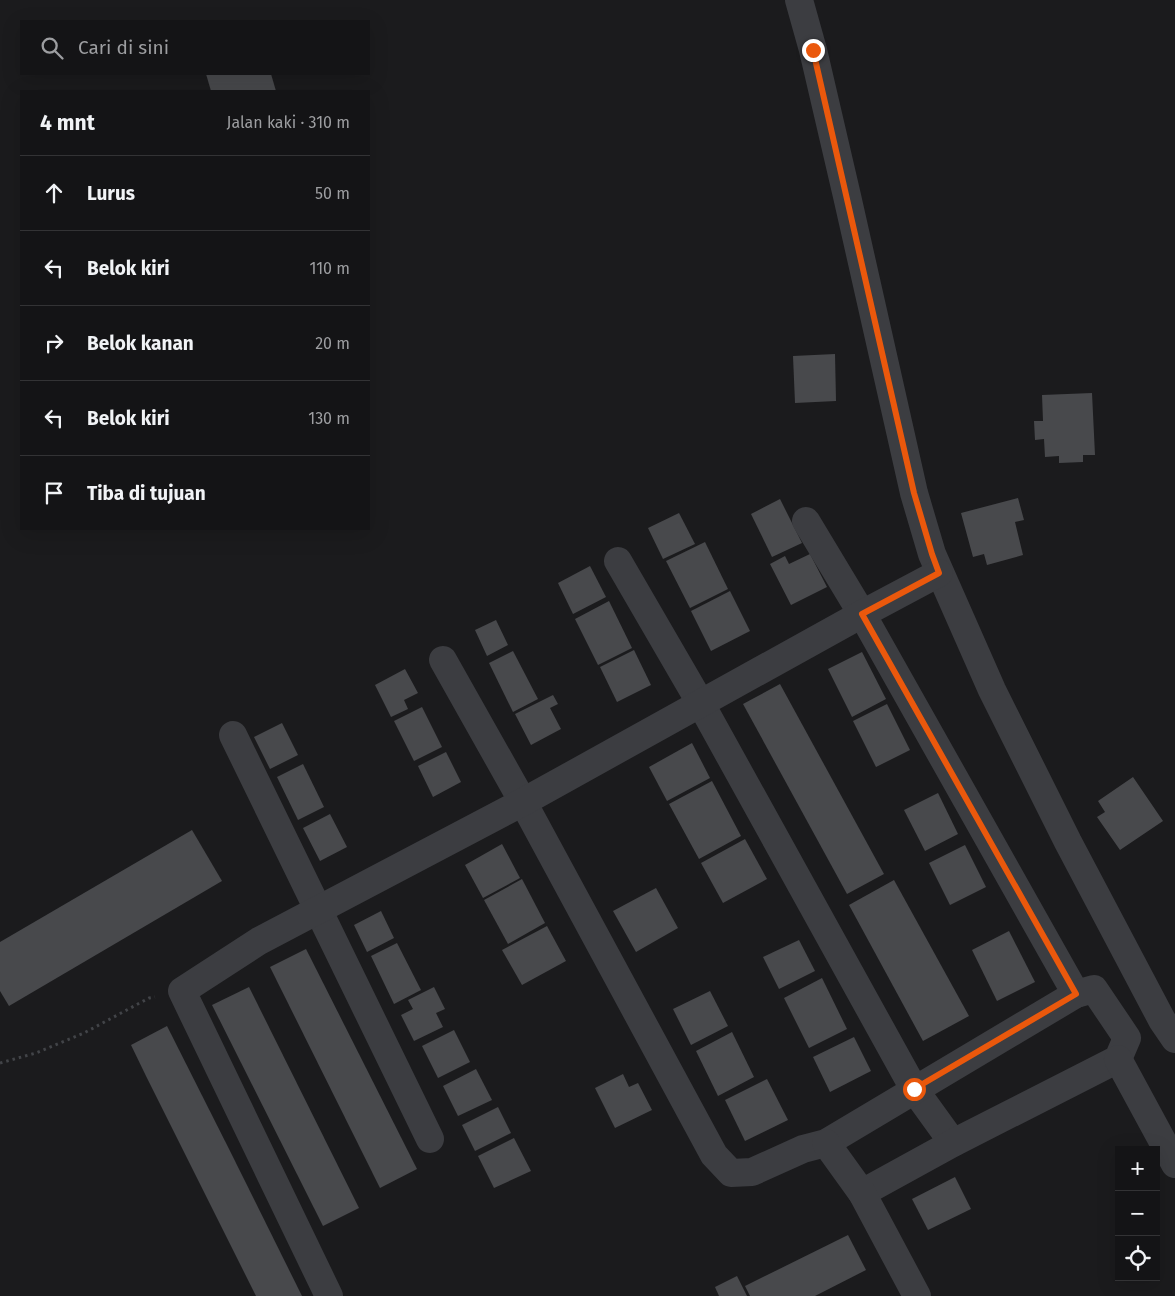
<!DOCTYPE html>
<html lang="id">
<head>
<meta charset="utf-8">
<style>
  body { margin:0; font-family:"Fira Sans",sans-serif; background:#1d1d1f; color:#f1f3f6 }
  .controls { position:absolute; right:15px; bottom:15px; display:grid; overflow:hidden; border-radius:0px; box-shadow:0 5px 20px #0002 }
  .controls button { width:45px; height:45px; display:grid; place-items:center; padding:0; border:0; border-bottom:1px solid #333335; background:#141416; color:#f1f3f6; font:25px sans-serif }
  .stop { position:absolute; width:15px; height:15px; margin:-11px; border:4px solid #ea580c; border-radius:50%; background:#fff }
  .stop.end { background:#ea580c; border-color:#fff; box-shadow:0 1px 5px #0008 }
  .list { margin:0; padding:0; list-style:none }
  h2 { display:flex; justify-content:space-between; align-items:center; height:65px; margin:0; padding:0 20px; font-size:21px }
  h2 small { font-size:16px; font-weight:400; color:#9d9ea1 }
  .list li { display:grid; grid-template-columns:32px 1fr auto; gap:15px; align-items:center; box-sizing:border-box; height:75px; padding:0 20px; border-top:1px solid #333335 }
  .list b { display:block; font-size:19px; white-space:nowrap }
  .list em { font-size:16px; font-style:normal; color:#9d9ea1 }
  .icon { flex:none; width:28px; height:28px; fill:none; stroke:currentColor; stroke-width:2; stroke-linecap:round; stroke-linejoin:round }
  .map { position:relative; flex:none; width:1175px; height:1296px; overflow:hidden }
  .search { position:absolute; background:#141416; box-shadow:0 5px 20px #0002; left:20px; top:20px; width:350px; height:55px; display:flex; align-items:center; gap:12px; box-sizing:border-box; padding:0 18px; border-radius:0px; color:#9d9ea1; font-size:19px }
  .panel { position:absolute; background:#141416; box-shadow:0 5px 20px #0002; left:20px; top:90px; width:350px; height:440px; border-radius:0px }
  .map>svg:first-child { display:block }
  .building { fill:#48494c }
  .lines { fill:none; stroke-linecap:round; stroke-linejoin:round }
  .path { stroke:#424448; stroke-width:3; stroke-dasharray:2.5 4; stroke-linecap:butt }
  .minor { stroke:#3c3d41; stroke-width:28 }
  .route { stroke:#ea580c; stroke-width:6 }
</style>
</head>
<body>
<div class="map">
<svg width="1175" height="1296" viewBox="0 0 1175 1296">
  <rect width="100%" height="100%" fill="#1b1b1d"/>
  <g class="building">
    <polygon points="206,74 271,74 276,91 211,91"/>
    <polygon points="835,354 836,401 795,403 793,356"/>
    <polygon points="1092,393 1095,455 1083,455 1083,462 1059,463 1059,456 1045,457 1044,439 1035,440 1034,421 1043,421 1042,395"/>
    <polygon points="1018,498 1024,520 1015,522 1023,555 987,565 984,554 973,557 961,513"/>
    <polygon points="780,499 802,543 772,557 751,514"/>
    <polygon points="679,513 695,544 663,559 648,528"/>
    <polygon points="705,542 728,589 690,608 666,561"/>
    <polygon points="810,554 827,587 791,605 770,564 785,556 789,564"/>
    <polygon points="590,566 606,597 573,614 558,583"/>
    <polygon points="730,591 750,631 711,651 691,611"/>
    <polygon points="609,601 632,648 598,665 575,619"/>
    <polygon points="496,620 508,645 487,656 475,630"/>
    <polygon points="634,650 651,685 617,702 600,667"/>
    <polygon points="513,651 538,699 513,712 489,663"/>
    <polygon points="862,652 886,699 852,717 828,669"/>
    <polygon points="405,669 418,693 404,700 408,709 391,717 375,685"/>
    <polygon points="780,684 884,874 847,894 743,704"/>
    <polygon points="553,695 558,704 550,708 561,729 531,745 515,714"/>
    <polygon points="887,704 910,750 876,767 853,721"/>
    <polygon points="422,707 442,747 414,761 394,721"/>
    <polygon points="282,723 298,755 270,769 254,737"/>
    <polygon points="692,743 710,778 667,801 649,767"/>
    <polygon points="446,752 461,782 433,797 418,766"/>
    <polygon points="303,764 324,807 298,820 277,777"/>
    <polygon points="1133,777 1163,821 1120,850 1097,817 1105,812 1098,801"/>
    <polygon points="712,781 741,836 699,859 669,804"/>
    <polygon points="938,793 958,834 925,851 904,810"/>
    <polygon points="330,814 347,847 320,861 303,828"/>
    <polygon points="192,830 222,881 9,1006 0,991 0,942"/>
    <polygon points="745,839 767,879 723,903 701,863"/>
    <polygon points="502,844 520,878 483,898 465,865"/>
    <polygon points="965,845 986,887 950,905 929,863"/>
    <polygon points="522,879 545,923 508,944 484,900"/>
    <polygon points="894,880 969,1016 923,1041 849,905"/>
    <polygon points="656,888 678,928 636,952 613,911"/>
    <polygon points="381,911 394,938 367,952 354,925"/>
    <polygon points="547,926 566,961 522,985 502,950"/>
    <polygon points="1009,931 1035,982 997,1001 972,950"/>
    <polygon points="799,940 815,971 779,989 763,957"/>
    <polygon points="397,943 421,990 394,1004 371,956"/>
    <polygon points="306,949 417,1169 380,1188 270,967"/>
    <polygon points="822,978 847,1029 809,1048 784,998"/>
    <polygon points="249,987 359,1208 323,1226 212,1005"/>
    <polygon points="434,987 445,1009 436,1013 443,1027 414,1041 401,1015 413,1009 408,1000"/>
    <polygon points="710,991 728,1026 691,1045 673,1009"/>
    <polygon points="167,1026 229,1149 302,1296 256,1296 146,1076 131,1045"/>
    <polygon points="454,1030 470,1062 438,1078 422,1046"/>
    <polygon points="732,1032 754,1077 718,1096 696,1051"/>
    <polygon points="854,1037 871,1071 830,1092 813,1057"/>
    <polygon points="476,1069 492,1100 458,1116 443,1086"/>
    <polygon points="623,1074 629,1087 638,1083 652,1110 615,1128 595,1088"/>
    <polygon points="767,1079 788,1120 745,1141 725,1100"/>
    <polygon points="498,1107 511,1133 475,1151 462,1125"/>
    <polygon points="514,1138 531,1171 494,1188 478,1156"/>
    <polygon points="955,1177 971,1209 928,1230 912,1199"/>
    <polygon points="848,1235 866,1270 815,1296 750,1296 745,1286"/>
    <polygon points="737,1276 747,1296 719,1296 715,1287"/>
  </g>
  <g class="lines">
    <polyline class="path" points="0,1063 36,1053 84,1033 149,998 155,997"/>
    <g class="minor">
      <polyline points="799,0 813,50 847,196 914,493 932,554 992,690 1068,842 1162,1020 1175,1039"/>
      <polyline points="806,521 862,614 1076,994"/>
      <polyline points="618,561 701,704 914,1089 953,1143"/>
      <polyline points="443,660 523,802 714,1155 731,1173 752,1172 803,1149 826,1143 1076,994 1094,989 1127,1038 1118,1059 953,1143 862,1193"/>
      <polyline points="233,735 430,1139"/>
      <polyline points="1118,1059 1175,1164"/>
      <polyline points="826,1143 862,1193 917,1296"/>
      <polyline points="329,1296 182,991 259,941 523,802 862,614 939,573"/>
    </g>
  </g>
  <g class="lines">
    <polyline class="route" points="813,50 914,493 932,554 939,573 862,614 1076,994 914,1089"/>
  </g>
</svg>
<div class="controls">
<button>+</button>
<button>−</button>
<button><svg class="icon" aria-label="locate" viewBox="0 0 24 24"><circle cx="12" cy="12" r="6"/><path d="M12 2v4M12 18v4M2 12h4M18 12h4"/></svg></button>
</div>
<div class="stop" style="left:914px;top:1089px"></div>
<div class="stop end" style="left:813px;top:50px"></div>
<div class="search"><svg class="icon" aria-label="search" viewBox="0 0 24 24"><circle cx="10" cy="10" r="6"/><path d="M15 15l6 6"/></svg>Cari di sini</div>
<section class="panel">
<h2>4 mnt<small>Jalan kaki · 310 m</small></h2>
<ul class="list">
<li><svg class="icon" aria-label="ahead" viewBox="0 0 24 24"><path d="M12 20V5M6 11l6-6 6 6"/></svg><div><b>Lurus</b></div><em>50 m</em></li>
<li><svg class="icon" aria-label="left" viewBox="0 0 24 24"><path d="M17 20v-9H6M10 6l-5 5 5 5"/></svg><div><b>Belok kiri</b></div><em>110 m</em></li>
<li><svg class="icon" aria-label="right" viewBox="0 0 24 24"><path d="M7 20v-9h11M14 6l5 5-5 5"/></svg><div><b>Belok kanan</b></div><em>20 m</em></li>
<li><svg class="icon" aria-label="left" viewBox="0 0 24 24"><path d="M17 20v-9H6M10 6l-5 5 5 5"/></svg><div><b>Belok kiri</b></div><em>130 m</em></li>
<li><svg class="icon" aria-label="arrive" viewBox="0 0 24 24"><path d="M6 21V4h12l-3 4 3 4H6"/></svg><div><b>Tiba di tujuan</b></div></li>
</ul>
</section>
</div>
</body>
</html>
